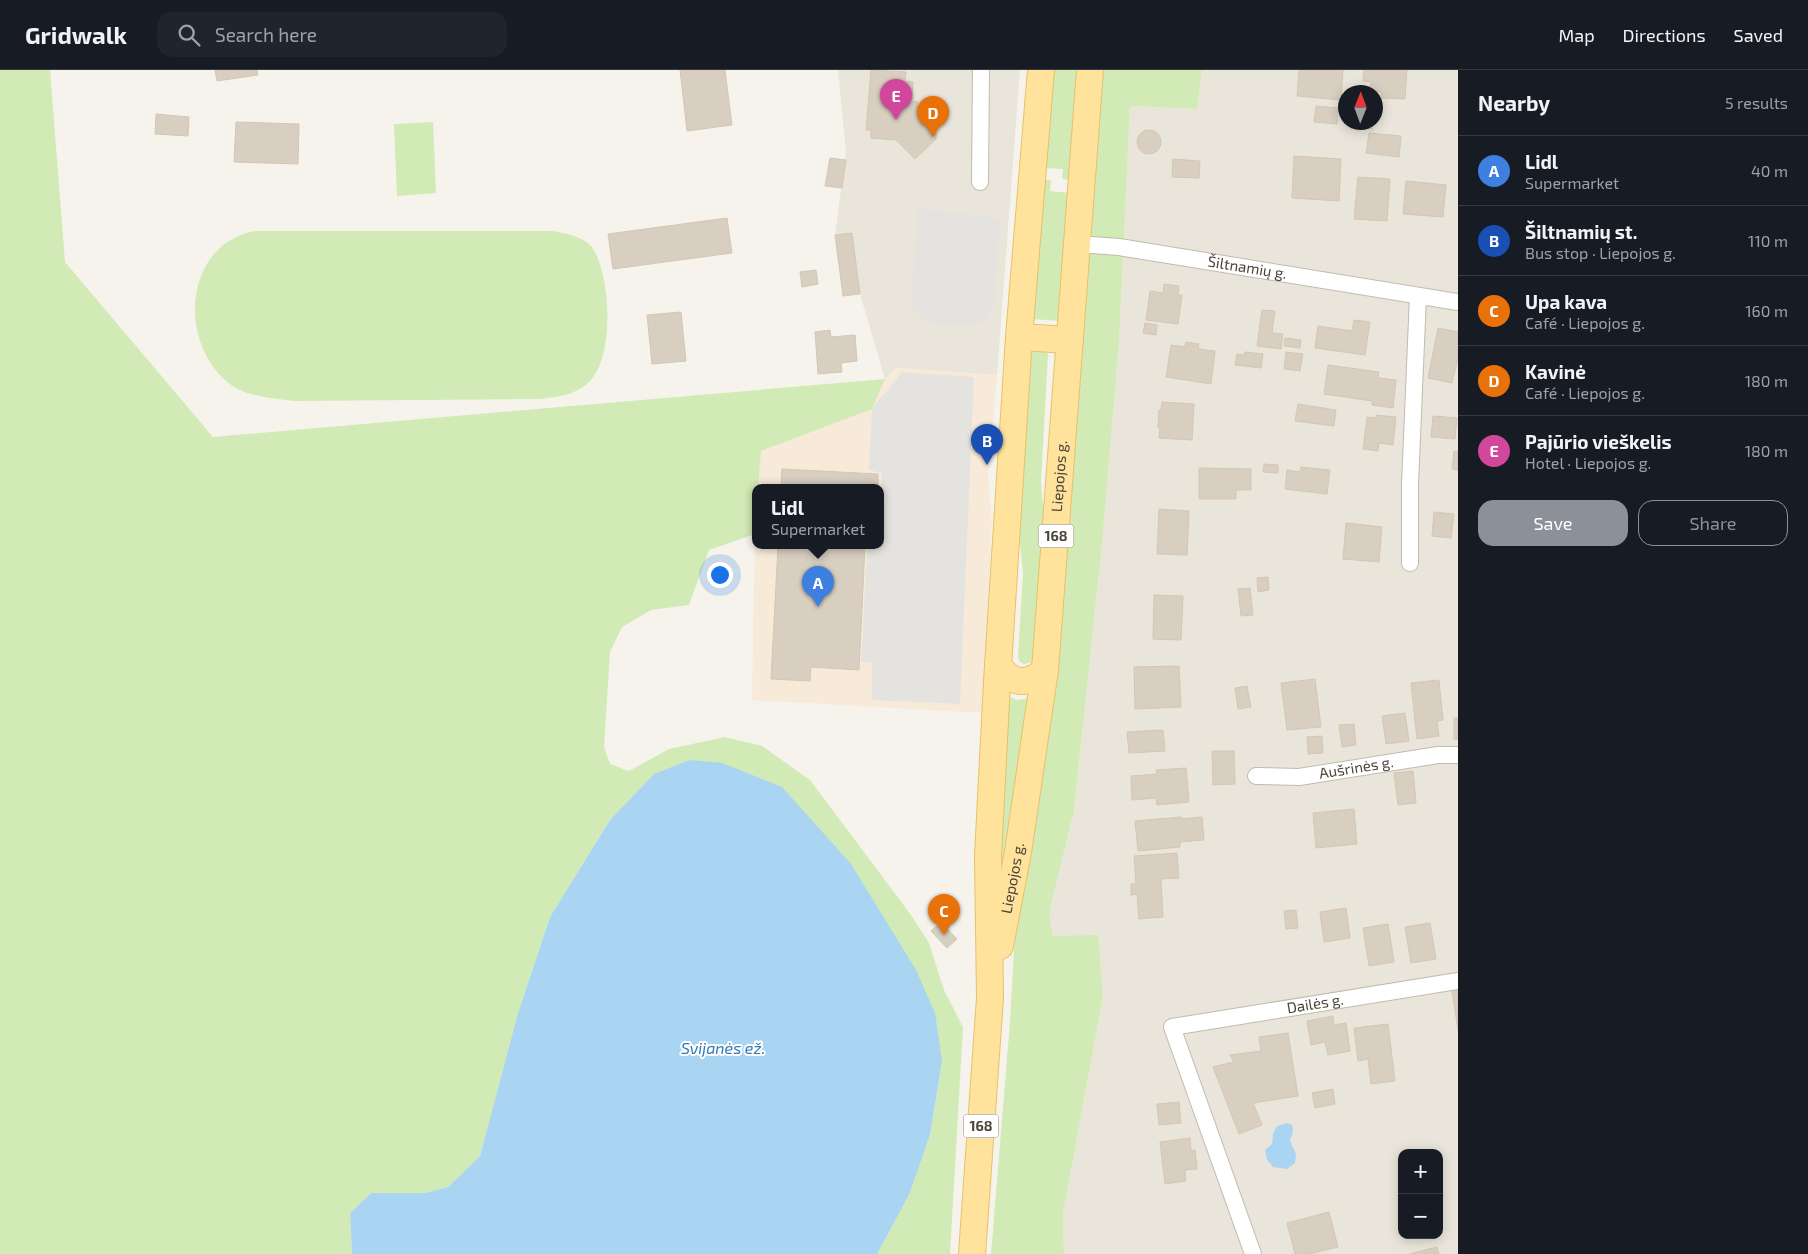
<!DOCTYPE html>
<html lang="en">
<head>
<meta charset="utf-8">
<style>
  body { margin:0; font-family:"Exo 2",sans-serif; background:#20242c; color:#f1f3f6 }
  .controls { position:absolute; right:15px; bottom:15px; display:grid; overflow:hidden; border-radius:10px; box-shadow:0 2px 12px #0003 }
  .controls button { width:45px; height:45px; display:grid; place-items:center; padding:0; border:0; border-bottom:1px solid #363941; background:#171b24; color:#f1f3f6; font:25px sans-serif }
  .compass { position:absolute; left:1338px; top:15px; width:45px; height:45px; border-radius:50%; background:#171b24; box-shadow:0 2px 12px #0003; rotate:1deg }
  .you { position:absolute; left:719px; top:504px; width:18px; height:18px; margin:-12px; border:4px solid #fff; border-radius:50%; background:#1a73e8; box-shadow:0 0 0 8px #1a73e833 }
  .badge { display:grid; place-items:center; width:32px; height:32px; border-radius:50%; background:#8c9099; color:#fff; font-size:16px; font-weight:700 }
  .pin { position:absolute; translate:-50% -41px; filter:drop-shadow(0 1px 2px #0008) }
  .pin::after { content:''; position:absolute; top:26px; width:18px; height:15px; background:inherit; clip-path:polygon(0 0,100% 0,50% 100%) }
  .popup { position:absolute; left:752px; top:414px; width:132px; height:65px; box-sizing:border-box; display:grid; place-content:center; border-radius:10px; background:#171b24; filter:drop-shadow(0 1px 4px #0005); font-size:16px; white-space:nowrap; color:#9ea1a6 }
  .popup b { font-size:19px; color:#f1f3f6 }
  .popup::after { content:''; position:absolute; left:50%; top:100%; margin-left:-10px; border:10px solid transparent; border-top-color:#171b24 }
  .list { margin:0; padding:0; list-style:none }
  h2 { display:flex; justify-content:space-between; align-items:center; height:65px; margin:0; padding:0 20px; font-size:21px }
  h2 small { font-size:16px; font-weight:400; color:#9ea1a6 }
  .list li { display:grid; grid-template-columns:32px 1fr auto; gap:15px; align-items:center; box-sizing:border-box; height:70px; padding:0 20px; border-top:1px solid #363941 }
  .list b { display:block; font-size:19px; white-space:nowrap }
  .list p { margin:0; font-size:16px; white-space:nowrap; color:#9ea1a6 }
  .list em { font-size:16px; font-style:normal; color:#9ea1a6 }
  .actions { display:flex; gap:10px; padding:15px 20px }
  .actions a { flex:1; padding:11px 0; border:1px solid #8c9099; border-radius:15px; text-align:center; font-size:18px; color:#8c9099 }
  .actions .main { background:#8c9099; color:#fff }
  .icon { flex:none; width:28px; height:28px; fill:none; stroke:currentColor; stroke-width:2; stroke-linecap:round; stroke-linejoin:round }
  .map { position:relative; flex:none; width:1458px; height:1184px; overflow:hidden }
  header { display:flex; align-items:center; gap:30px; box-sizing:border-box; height:70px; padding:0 25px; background:#171b24; border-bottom:1px solid #363941 }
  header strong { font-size:24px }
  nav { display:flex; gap:28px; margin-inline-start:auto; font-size:18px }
  .search { width:350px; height:45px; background:#20242c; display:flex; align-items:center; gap:12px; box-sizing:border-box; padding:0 18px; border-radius:15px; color:#9ea1a6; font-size:19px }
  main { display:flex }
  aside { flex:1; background:#171b24 }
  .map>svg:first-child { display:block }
  .residential { fill:#eae5da; fill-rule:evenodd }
  .commercial { fill:#f7ead8 }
  .green { fill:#d2eab5 }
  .parking { fill:#e5e3e0 }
  .water { fill:#a9d4f2 }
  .building { fill:#d8cfc1; stroke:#d3c7b4 }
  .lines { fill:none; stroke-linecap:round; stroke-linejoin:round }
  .street-casing { stroke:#c2bbae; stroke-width:18 }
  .primary-casing { stroke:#e6c16a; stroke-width:28 }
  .street { stroke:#fff; stroke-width:16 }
  .primary { stroke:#ffe39c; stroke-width:26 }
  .labels { text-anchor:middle; stroke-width:4; stroke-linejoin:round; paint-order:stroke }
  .shield { fill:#fff; stroke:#817c74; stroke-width:1 }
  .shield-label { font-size:14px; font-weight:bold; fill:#4b4439 }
  .street-label { font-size:15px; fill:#4b4439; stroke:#fff }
  .water-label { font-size:16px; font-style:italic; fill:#2e7ab2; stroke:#fff }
</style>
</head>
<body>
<header>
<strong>Gridwalk</strong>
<div class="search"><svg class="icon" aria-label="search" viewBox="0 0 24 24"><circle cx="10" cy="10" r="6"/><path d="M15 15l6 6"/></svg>Search here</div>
<nav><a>Map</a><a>Directions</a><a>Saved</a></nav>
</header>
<main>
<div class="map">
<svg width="1458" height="1184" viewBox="0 0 1458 1184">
  <rect width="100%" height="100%" fill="#f6f3ec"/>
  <g class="residential">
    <polygon points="838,0 1020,0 997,305 896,298 885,309 860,224 852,163 835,165 846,82"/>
    <path d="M1202,0H1458V1184H1064L1063,1144L1103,926L1053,866L1049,843L1074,741L1102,474L1119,273L1130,36L1197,39ZM1346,22H1376V52H1346ZM1402,1083H1439V1165H1402Z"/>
  </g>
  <polygon class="commercial" points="896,298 997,305 988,409 992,451 983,643 752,630 755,452 756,476 880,476 880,418 758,418 760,381 872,339 885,309"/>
  <g class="green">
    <polygon points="0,0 50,0 65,192 213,367 885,309 872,339 761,381 758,418 756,418 755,464 709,480 689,535 651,540 622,557 610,582 604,677 610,694 629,701 669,679 725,667 762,676 810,710 911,845 929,873 944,920 963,957 950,1184 877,1184 909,1125 930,1065 942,991 654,704 610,750 550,847 518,943 480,1086 448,1117 426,1123 371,1123 350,1143 352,1184 0,1184"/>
    <polygon points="1050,0 1079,0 1071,110 1062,109 1063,99 1043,98"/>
    <polygon points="1102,0 1202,0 1197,39 1130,36 1119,273 1102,474 1074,741 1049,843 1053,866 1098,865 1103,926 1063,1144 1064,1184 991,1184 1010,952 1014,880 1020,836"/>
    <polygon points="433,52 436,123 397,126 394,54"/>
    <polygon points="1042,109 1051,110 1050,121 1070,123 1061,251 1032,249"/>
    <path d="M255,161H554C566,164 583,166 592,177C611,205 615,287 589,312C576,325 557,327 540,329L294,331C270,328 244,327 225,310C178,268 185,174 255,161Z"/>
    <polygon points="1036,279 1045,281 1048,284 1041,412 1045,462 1033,592 1024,594 1019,591 1018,586 1023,504 1019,462 1029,285"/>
    <polygon points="1005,625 1017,630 1029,628 1003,801 1000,808"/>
  </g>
  <g class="parking">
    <polygon points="918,138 1000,149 993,240 978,256 931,254 911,238"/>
    <polygon points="902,302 974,307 960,634 872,630 872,593 861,591 867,479 878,479 878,476 880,476 882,403 869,400 872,339"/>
  </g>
  <g class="water">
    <polygon points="690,690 722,693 782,717 851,794 916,900 935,943 942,991 930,1065 909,1125 877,1184 352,1184 350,1143 371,1123 426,1123 448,1117 480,1086 518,943 550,847 610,750 654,704"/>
    <path d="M1288,1053L1292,1055C1294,1061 1292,1064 1290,1071L1296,1084L1295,1093L1287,1099L1273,1097L1267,1090L1265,1080L1272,1074L1273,1064L1277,1056Z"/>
  </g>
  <g class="building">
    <polygon points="215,0 257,0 258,5 217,11"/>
    <polygon points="680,0 725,0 732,55 687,61"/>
    <polygon points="871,0 906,2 905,11 913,12 912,31 918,32 917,40 936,63 936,69 915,89 896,70 871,68 871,60 866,60"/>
    <polygon points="1299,0 1343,0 1341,30 1297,26"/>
    <polygon points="1364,0 1407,0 1405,29 1381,28 1381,22 1370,21 1371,12 1363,11"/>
    <polygon points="1316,36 1338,38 1337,54 1314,52"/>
    <polygon points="156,44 189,47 188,66 155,64"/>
    <polygon points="236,52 299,54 298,94 234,92"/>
    <polygon points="1349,52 1373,52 1372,59 1349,56"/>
    <circle cx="1149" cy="72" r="12"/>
    <polygon points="1369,63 1401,66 1399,87 1366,83"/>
    <polygon points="1294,86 1341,89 1339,131 1292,128"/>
    <polygon points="830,88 846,90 842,118 825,116"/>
    <polygon points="1173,89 1200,91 1199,108 1172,107"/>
    <polygon points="1358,107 1390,109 1387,151 1354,149"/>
    <polygon points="1406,111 1446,115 1443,147 1403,144"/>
    <polygon points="727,148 732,183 613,199 608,164"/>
    <polygon points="852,163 860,224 843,226 835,165"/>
    <polygon points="816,200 818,214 802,217 800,202"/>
    <polygon points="1164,214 1179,216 1178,225 1182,225 1178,254 1146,250 1150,221 1163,223"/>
    <polygon points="1262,240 1275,241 1272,263 1283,264 1281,279 1257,276"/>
    <polygon points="681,242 686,291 652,294 647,245"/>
    <polygon points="1354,250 1370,252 1365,285 1315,278 1318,256 1352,261"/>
    <polygon points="1145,253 1157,255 1156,265 1143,263"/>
    <polygon points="1438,258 1458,262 1458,289 1452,313 1428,308"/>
    <polygon points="830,260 831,267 855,265 857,291 841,293 842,302 818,304 815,262"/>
    <polygon points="1285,268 1301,270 1300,278 1284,276"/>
    <polygon points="1186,272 1199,274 1198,279 1215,281 1211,314 1166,307 1171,275 1185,277"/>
    <polygon points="1245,282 1263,284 1261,298 1235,295 1237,284 1244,285"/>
    <polygon points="1286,282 1303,284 1300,301 1284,299"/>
    <polygon points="1328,295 1379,302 1378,308 1396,310 1393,338 1372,335 1372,331 1324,324"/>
    <polygon points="1162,332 1194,334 1192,370 1159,368 1160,358 1158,358 1159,340 1161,340"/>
    <polygon points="1298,334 1336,340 1334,356 1295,351"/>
    <polygon points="1376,345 1396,347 1393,375 1379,373 1378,381 1363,379 1367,347 1376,348"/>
    <polygon points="1433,346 1457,348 1455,369 1431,367"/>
    <polygon points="1454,381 1458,382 1458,400 1452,399"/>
    <polygon points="1264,394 1278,395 1278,403 1263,402"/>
    <polygon points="1301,397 1330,400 1327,424 1285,419 1287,400 1300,402"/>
    <polygon points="1199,398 1251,399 1251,420 1236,420 1236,429 1199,429"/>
    <polygon points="782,399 878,404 878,418 781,418"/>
    <polygon points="1159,439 1189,441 1187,485 1157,484"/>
    <polygon points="1434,442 1454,444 1451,468 1432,466"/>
    <polygon points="1346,453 1382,457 1379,492 1343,489"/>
    <polygon points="778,476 875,476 865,476 859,600 811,597 810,611 771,609"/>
    <polygon points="1268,507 1269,520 1258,522 1257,508"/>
    <polygon points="1250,518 1253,545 1241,546 1238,519"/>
    <polygon points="1154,525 1183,526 1181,570 1153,569"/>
    <polygon points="1179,596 1181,637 1135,639 1134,597"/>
    <polygon points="1315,609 1321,657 1287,660 1281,613"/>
    <polygon points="1439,610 1443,650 1437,651 1439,666 1417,669 1411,613"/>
    <polygon points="1247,616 1251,637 1238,639 1235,618"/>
    <polygon points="1405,643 1409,671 1386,674 1382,646"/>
    <rect x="1454" y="648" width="4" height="21"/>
    <polygon points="1354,654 1356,675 1342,677 1339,655"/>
    <polygon points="1163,660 1165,681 1129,683 1127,662"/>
    <polygon points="1322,666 1323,683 1308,684 1307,667"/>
    <polygon points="1212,681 1234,681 1235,714 1213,715"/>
    <polygon points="1186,698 1189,732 1157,735 1156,728 1132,730 1131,706 1157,704 1156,700"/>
    <polygon points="1413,701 1416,733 1398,735 1394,703"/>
    <polygon points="1354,739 1357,774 1316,778 1313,743"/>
    <polygon points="1181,747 1181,749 1202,747 1204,770 1180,772 1180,777 1138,781 1135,751"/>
    <polygon points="1177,783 1179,808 1161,809 1163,847 1139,849 1137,824 1131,825 1131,814 1136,814 1134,786"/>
    <polygon points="1346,838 1350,868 1324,872 1320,842"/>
    <polygon points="1296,840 1298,858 1286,859 1284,841"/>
    <polygon points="941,852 957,869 947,878 931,861"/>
    <polygon points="1430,853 1436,889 1411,893 1405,857"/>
    <polygon points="1388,854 1394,892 1369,896 1363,858"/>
    <polygon points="1458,920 1458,960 1452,921"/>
    <polygon points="1333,946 1334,955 1346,953 1350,981 1328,985 1325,972 1311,975 1307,951"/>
    <polygon points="1388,954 1395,1011 1371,1014 1368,989 1358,991 1354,958"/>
    <polygon points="1288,963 1298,1026 1253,1033 1262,1055 1239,1064 1213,997 1234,992 1230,985 1261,981 1259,967"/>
    <polygon points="1333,1019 1335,1034 1315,1038 1312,1023"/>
    <polygon points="1179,1032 1181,1053 1159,1055 1157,1034"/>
    <polygon points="1190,1068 1191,1081 1195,1080 1197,1099 1185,1100 1186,1111 1165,1114 1160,1072"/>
    <polygon points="1329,1142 1338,1177 1309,1184 1295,1184 1287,1153"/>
    <polygon points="1437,1177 1439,1184 1409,1184"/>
  </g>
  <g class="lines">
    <g class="street-casing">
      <g id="street">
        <polyline points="980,112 981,0"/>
        <path id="s1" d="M1078,174L1119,177L1458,232"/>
        <polyline points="1410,493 1410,414 1418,226"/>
        <path id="s2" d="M1256,706L1299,707L1438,685H1458"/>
        <path id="s3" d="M1253,1184L1172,957L1458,911"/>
      </g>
    </g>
    <g class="primary-casing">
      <g id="primary">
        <polyline points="1019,267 1070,270"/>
        <path d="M998,595C1012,615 1028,616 1045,600"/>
        <path id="s4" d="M1000,876L1018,782L1045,600L1090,0"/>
        <polyline points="972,1184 990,928 988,786 997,612 1019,267 1041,0"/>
      </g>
    </g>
    <use href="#street" class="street"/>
    <use href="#primary" class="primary"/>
  </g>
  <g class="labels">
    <g class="shield">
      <rect x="1038.5" y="454.5" width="35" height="23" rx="4"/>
      <rect x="963.5" y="1044.5" width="35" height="23" rx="4"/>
    </g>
    <g class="shield-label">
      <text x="1056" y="471">168</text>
      <text x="981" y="1061">168</text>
    </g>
    <g class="street-label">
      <text dy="5" stroke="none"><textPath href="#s1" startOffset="171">Šiltnamių g.</textPath></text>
      <text dy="5" stroke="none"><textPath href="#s4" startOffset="474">Liepojos g.</textPath></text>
      <text dy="5" stroke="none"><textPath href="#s2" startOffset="101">Aušrinės g.</textPath></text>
      <text dy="5" stroke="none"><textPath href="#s4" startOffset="69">Liepojos g.</textPath></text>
      <text dy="5" stroke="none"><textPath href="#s3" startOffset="386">Dailės g.</textPath></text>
    </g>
    <g class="water-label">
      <text x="723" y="984">Svijanės ež.</text>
    </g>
  </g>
</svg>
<div class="controls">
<button>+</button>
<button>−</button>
</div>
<svg class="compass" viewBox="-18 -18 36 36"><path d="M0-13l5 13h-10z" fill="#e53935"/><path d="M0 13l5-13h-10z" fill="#9ea1a6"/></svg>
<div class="you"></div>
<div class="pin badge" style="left:818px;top:537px;background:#3f7fe0">A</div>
<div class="popup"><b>Lidl</b>Supermarket</div>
<div class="pin badge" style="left:987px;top:395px;background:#1a4fb4">B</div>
<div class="pin badge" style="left:944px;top:865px;background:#e8710a">C</div>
<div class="pin badge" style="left:933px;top:67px;background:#e8710a">D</div>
<div class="pin badge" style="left:896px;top:50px;background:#d1479c">E</div>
</div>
<aside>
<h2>Nearby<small>5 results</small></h2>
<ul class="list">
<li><span class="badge" style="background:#3f7fe0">A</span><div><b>Lidl</b><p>Supermarket</p></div><em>40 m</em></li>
<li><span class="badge" style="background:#1a4fb4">B</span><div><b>Šiltnamių st.</b><p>Bus stop · Liepojos g.</p></div><em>110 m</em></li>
<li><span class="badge" style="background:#e8710a">C</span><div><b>Upa kava</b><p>Café · Liepojos g.</p></div><em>160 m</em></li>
<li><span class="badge" style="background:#e8710a">D</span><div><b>Kavinė</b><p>Café · Liepojos g.</p></div><em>180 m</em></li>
<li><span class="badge" style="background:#d1479c">E</span><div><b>Pajūrio vieškelis</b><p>Hotel · Liepojos g.</p></div><em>180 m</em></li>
</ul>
<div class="actions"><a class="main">Save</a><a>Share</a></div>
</aside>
</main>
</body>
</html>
